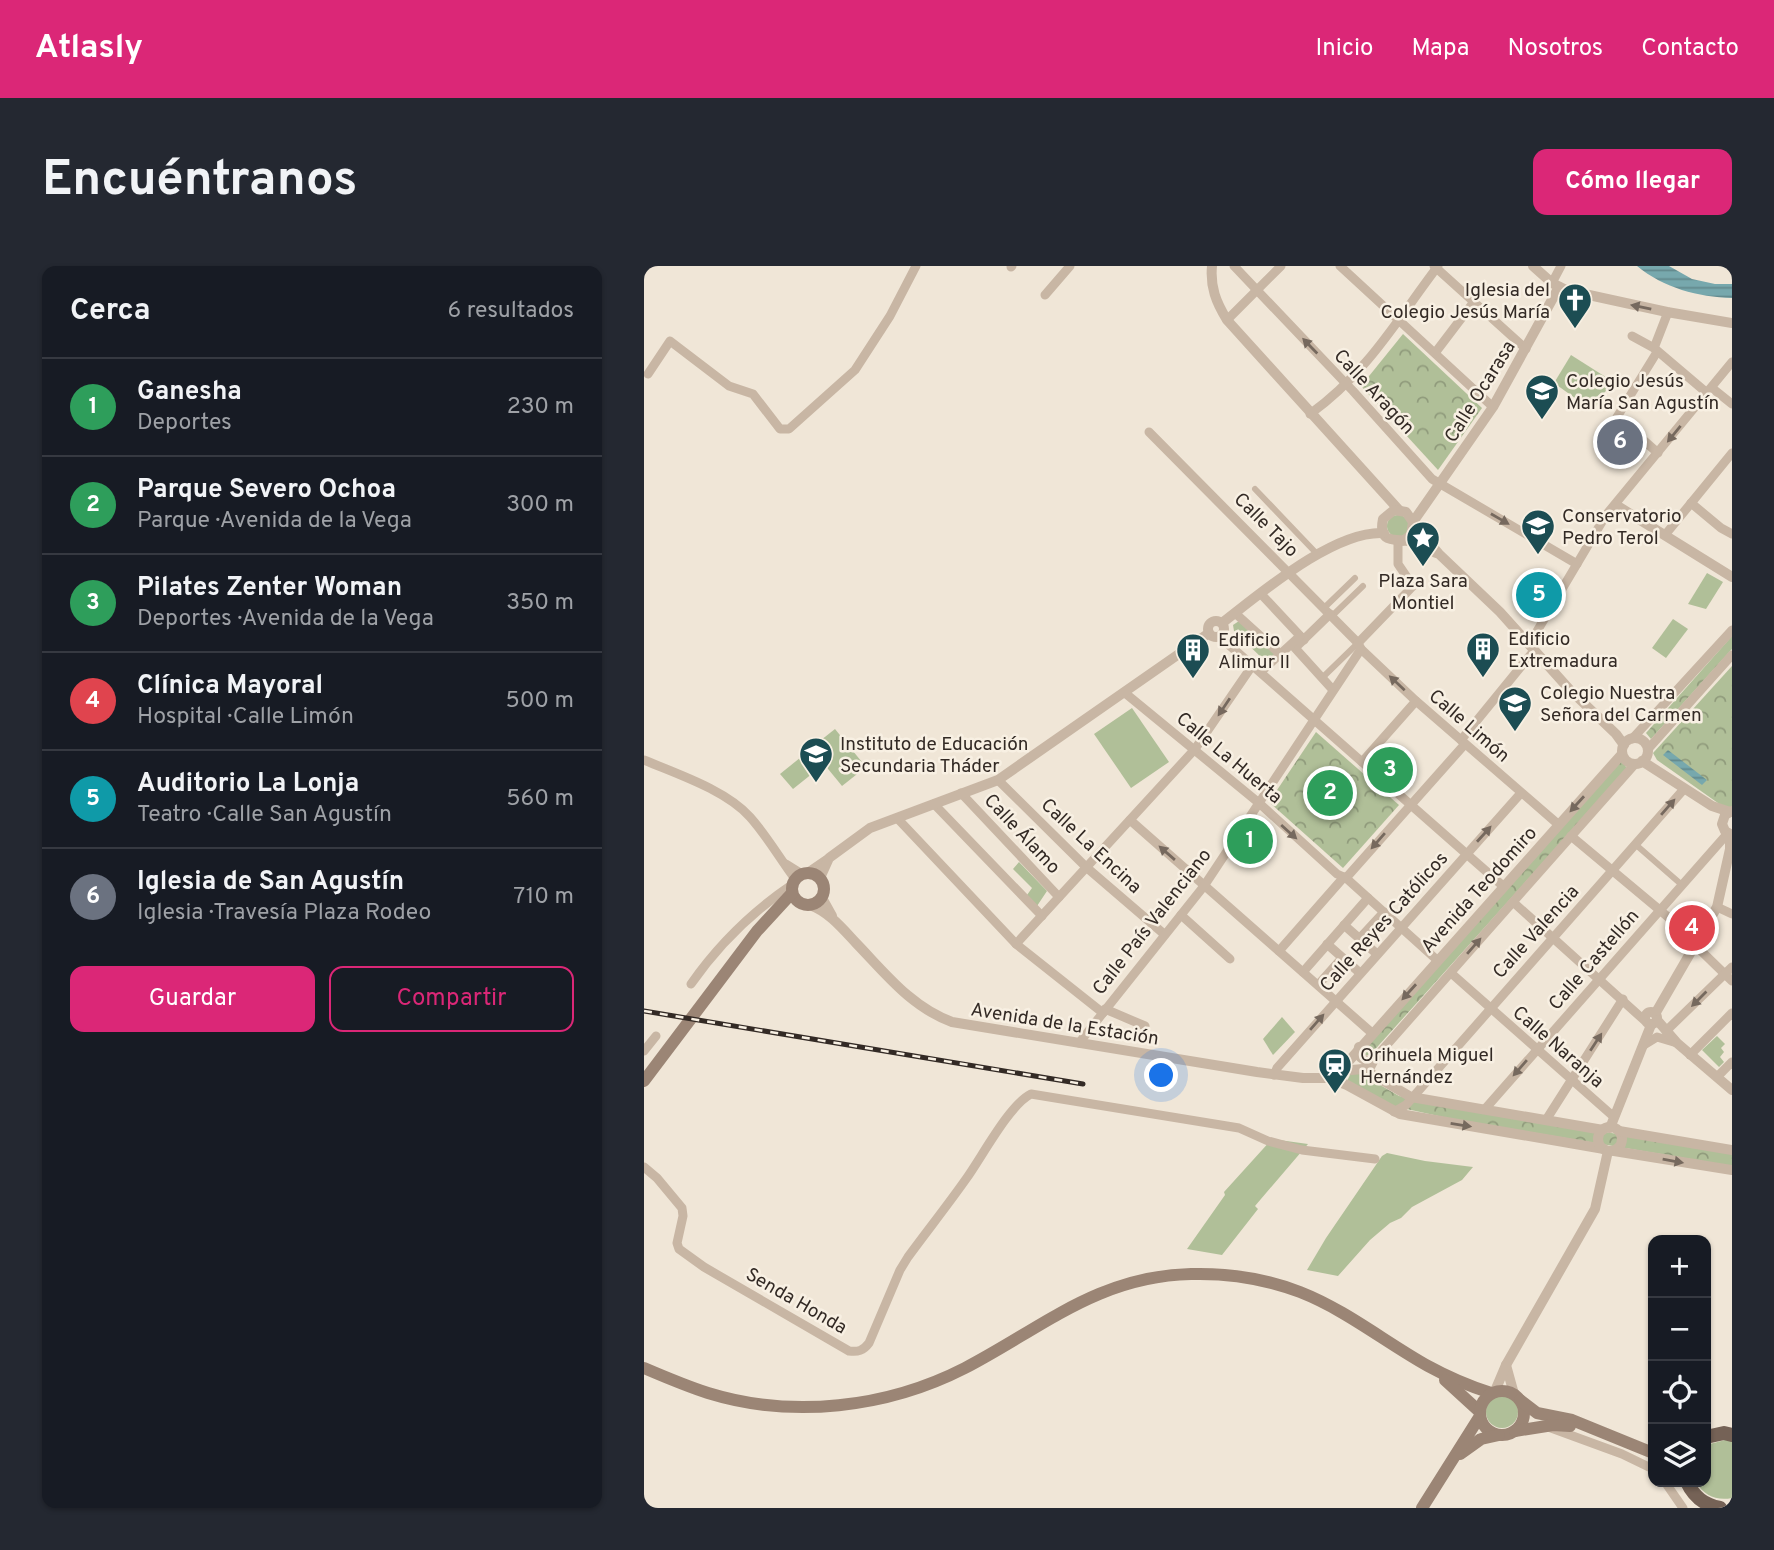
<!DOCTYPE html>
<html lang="es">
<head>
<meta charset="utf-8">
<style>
  body { margin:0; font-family:Overpass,sans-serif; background:#242831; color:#f1f3f6 }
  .controls { position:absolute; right:21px; bottom:21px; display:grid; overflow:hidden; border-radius:14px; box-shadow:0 2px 5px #0004 }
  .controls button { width:63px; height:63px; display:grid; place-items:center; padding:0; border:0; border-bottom:2px solid #363941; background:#171b24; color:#f1f3f6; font:35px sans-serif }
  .you { position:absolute; left:518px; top:810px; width:24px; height:24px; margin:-18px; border:5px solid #fff; border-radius:50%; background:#1a73e8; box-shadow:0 0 0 10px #1a73e833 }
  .badge { display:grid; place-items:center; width:46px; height:46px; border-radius:50%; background:#db2777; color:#fff; font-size:23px; font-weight:700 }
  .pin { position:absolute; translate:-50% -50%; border:4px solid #fff; box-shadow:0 2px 7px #0006 }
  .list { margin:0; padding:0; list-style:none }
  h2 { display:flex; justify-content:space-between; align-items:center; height:91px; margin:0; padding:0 28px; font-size:30px }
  h2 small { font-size:23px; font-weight:400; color:#9ea1a6 }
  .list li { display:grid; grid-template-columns:46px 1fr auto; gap:21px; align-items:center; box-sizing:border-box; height:98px; padding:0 28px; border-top:2px solid #363941 }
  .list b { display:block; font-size:26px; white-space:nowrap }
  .list p { margin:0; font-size:23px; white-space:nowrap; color:#9ea1a6 }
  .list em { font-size:23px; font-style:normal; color:#9ea1a6 }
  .actions { display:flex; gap:14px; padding:21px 28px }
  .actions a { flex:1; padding:16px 0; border:2px solid #db2777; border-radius:14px; text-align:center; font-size:24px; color:#db2777 }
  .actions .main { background:#db2777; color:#fff }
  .icon { flex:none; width:38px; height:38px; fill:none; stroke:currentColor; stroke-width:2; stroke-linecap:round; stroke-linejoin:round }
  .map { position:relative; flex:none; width:1088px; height:1242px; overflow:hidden; border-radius:14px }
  header { display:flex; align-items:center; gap:42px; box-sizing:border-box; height:98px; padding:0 35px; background:#db2777; color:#fff }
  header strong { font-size:33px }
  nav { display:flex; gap:38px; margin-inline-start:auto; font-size:24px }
  .intro { display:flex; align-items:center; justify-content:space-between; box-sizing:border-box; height:168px; padding:0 42px }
  h1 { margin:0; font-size:49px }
  .button { padding:18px 32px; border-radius:14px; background:#db2777; color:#fff; font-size:24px; font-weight:700 }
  main { display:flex; gap:42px; padding:0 42px }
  aside { flex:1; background:#171b24; border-radius:14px; box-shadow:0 2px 5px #0004 }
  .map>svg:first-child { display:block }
  .grass { fill:#b0bf98 }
  .park { fill:url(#park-crowns) }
  .water { fill:url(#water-rules) }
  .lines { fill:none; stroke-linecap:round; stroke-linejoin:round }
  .pedestrian { stroke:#c8b6a4; stroke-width:6 }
  .minor { stroke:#c8b6a4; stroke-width:9 }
  .tertiary { stroke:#c8b6a4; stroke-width:10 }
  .secondary { stroke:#9b8575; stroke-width:12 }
  .primary { stroke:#756256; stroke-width:14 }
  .rail-casing { stroke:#332a25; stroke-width:5 }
  .rail { stroke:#f8f0e3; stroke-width:2.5; stroke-dasharray:8; stroke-linecap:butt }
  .oneway { fill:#76695e }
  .labels { text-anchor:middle; stroke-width:5; stroke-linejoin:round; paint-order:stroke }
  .poi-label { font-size:19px; fill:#332a25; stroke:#f8f0e3; text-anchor:start }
  .street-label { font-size:19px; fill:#332a25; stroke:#f8f0e3 }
</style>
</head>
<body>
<header>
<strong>Atlasly</strong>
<nav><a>Inicio</a><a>Mapa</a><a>Nosotros</a><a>Contacto</a></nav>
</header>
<div class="intro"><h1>Encuéntranos</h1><a class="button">Cómo llegar</a></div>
<main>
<aside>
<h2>Cerca<small>6 resultados</small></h2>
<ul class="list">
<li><span class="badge" style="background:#2e9e5b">1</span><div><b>Ganesha</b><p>Deportes</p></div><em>230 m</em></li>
<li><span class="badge" style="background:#2e9e5b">2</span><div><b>Parque Severo Ochoa</b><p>Parque · Avenida de la Vega</p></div><em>300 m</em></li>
<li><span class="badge" style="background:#2e9e5b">3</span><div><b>Pilates Zenter Woman</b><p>Deportes · Avenida de la Vega</p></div><em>350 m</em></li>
<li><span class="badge" style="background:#e0444e">4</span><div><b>Clínica Mayoral</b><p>Hospital · Calle Limón</p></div><em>500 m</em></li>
<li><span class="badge" style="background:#0f9aa8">5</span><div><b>Auditorio La Lonja</b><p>Teatro · Calle San Agustín</p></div><em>560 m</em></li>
<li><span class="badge" style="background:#6b7280">6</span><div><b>Iglesia de San Agustín</b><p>Iglesia · Travesía Plaza Rodeo</p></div><em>710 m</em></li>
</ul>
<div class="actions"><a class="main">Guardar</a><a>Compartir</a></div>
</aside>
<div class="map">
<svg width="1088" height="1242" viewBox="0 0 1088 1242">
  <defs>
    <pattern id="park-crowns" width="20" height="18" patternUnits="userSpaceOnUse" patternTransform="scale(1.75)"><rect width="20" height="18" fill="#b0bf98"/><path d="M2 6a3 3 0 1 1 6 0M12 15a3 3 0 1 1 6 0" fill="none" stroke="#909b7c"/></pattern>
    <pattern id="water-rules" width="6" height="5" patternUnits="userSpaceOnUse" patternTransform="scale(1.75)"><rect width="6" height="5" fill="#77a8ad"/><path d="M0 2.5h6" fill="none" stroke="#62898d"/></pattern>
  </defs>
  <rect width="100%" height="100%" fill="#f0e6d7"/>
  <g class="grass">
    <polygon points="927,89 968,115 949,145 910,117"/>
    <circle cx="754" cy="260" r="11"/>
    <polygon points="1063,307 1079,316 1062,343 1044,338"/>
    <polygon points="1029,353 1044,363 1022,392 1008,382"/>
    <polygon points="488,442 525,496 487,522 450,468"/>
    <polygon points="191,463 222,501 198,520 167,482"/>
    <polygon points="167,483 179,499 149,523 136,508"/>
    <polygon points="375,596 403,625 393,640 383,629 388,622 369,603"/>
    <polygon points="638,751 651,766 629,789 619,773"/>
    <polygon points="1073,770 1081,778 1077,782 1080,786 1076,791 1080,796 1075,801 1058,784"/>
    <polygon points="628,873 664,878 611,940 614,943 578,989 543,983 581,929 580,926"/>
    <polygon points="743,887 781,895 829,901 818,914 768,941 757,952 746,957 726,974 694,1010 663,1004 682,972 738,890"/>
    <circle cx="858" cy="1146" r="16"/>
    <path d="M1081,1174L1088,1175V1232C1073,1235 1060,1230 1052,1216H1062V1179Z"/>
  </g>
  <g class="park">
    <polygon points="759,68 838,142 794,204 717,120"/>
    <polygon points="595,355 631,388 623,397 590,365 589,359"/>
    <polygon points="1088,370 1088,383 1007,473 1002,467"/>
    <polygon points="1088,400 1088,542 1081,542 1013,494 1009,487"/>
    <polygon points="672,466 755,539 699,602 625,536"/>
    <polygon points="979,495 983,503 726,789 719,789 718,782 976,496"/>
    <polygon points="709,803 755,830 846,847 1088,887 1088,900 808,853 749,840 701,819"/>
  </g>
  <g class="water">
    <path d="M993,0H1025L1048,13L1071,18H1088V32C1054,31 1020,22 993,0Z"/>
    <polygon points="1024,484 1063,514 1058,519 1019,489"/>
  </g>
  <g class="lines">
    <g class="pedestrian">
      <polyline points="611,223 674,289"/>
      <polyline points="680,342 711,312"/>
      <polyline points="688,350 719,320"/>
      <polyline points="678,412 714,377"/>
      <polyline points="991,578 1038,619"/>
    </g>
    <g class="minor">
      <polyline points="590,0 709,125 788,213 933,298"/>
      <polyline points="696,0 849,141"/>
      <polyline points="790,0 882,83"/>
      <polyline points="367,1 368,0"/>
      <polyline points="908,17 917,0"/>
      <polyline points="401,29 426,0"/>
      <polyline points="583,54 637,0"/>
      <polyline points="988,70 1010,82 1063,127"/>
      <polyline points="1010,82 1024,46"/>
      <polyline points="1013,86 973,151 1014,187"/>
      <polyline points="791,87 829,37"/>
      <polyline points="4,108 26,75 85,120 109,128 136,163 145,163 211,104 246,50 272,0"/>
      <polyline points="1068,122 1088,138"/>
      <path d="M666,148C723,107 753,54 794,0"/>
      <polyline points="505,166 714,377"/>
      <polyline points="1047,237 1077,262 1088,268"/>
      <polyline points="1021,269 1088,187"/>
      <polyline points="617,328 660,374"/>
      <polyline points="591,347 635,387"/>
      <polyline points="686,348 651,382 689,424"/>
      <polyline points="576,371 859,620"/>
      <polyline points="714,377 769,320 754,298 754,276"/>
      <polyline points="886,377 962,249 1088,96"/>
      <polyline points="717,383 772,435 915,559"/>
      <polyline points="620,403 656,370"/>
      <polyline points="481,427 615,537 693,608 702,612 793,694"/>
      <polyline points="988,473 1088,364"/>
      <polyline points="817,474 888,387"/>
      <polyline points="1004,483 1088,389"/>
      <path d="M0,494C33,508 82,524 106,551C123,570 136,593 151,613"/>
      <polyline points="718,496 772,435"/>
      <polyline points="354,514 442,601 520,668"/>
      <polyline points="317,527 415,631"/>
      <polyline points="290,538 398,650"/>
      <polyline points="253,552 372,678 459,747"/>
      <polyline points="486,554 728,767"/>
      <polyline points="927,570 1054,676"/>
      <polyline points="142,598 158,608"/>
      <polyline points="702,612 821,478"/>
      <polyline points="869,636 1000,754"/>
      <polyline points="1073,641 1088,648"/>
      <polyline points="537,649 586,693"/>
      <polyline points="700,659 733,688"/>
      <polyline points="715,673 740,646"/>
      <polyline points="372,678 551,483 608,400"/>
      <polyline points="683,678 716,707"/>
      <polyline points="1052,680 1088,715"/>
      <polyline points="635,685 700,611"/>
      <polyline points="659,706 724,632"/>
      <polyline points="807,707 970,851"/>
      <path d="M47,718C75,678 109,645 149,618"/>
      <polyline points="674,719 698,692"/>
      <polyline points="461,743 501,760"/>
      <polyline points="1022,765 1088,701"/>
      <polyline points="435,777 560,620 717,383 714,377"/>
      <polyline points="1000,779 1013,771 1033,777"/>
      <polyline points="0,785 12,770"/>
      <polyline points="1046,789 1088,747"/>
      <polyline points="724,806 732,791 991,498"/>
      <polyline points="630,809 633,802 877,527"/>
      <polyline points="1073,811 1088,796"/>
      <polyline points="841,843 1084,567"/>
      <polyline points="750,846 762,839 1040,523"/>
      <polyline points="902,854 979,733"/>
      <path d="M0,901L13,912L38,942L39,950L33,977L35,983L60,1001L205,1085C214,1086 219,1085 225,1077L256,1004L264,991C283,965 303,940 322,913C338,891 365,839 387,828L595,862L624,875L658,884L731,893"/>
      <polyline points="907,1162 978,1188 1009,1203"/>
      <polyline points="1021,1216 1039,1242"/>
    </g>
    <g class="tertiary">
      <path d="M568,0C566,21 572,36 583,54L755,244"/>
      <polyline points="889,0 908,17 922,24 1023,46 1088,57"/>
      <polyline points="972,239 1088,311"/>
      <polyline points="769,256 849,141 915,21"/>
      <polyline points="770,259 795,288 856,346 926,424 972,468 980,479"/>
      <path d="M759,275L767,269L769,256L762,246L750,244L739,253C734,277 749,273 764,275C774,277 783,283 792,287"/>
      <circle cx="572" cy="363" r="8"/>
      <path d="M578,357C617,327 690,264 740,267"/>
      <circle cx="991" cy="485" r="13"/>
      <polyline points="998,495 1068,540 1086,546"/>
      <polyline points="1088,545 1081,549 1078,558 1081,565 1088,569"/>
      <polyline points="164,607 183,594"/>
      <polyline points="176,612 185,592 226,562 354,514 565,367"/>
      <polyline points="178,632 188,650"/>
      <path d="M166,639C185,646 198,662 212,677C241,707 267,741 308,756L613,806L659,812H685L703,819L756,848L960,883"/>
      <circle cx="1007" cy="752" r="6"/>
      <polyline points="1011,748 1073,641 1086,583 1086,569"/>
      <polyline points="1013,754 1033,777 1088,824"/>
      <path d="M715,781C713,789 716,793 724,795L732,791"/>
      <polyline points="696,805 719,803 767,831 959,864"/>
      <polyline points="685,812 696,805 978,488"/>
      <circle cx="966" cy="873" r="12"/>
      <polyline points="966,862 1007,759"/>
      <polyline points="975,865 1088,884"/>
      <polyline points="970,885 1088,904"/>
      <polyline points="862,1099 870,1128"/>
      <polyline points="851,1125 862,1099 951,943 964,885"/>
    </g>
    <g class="secondary">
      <circle cx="164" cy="623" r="16"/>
      <polyline points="0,815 113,665 148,627"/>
      <path d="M0,1102C21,1111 42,1120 64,1127C148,1153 243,1142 321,1102C398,1062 454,1010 547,1008C583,1007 622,1013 656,1026C702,1044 741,1076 784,1100C804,1111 825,1120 847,1127"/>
      <polyline points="801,1114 836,1146"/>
      <circle cx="858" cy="1147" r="22"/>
      <polyline points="876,1134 893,1147 928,1154 1009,1187"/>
      <polyline points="871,1165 909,1159 926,1160"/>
      <polyline points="816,1188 837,1173 855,1169"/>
      <polyline points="778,1242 836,1150"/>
    </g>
    <g class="primary">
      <polyline points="1062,1171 1080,1167 1088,1169"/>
      <path d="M1043,1216C1050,1231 1060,1239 1076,1242"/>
    </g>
    <g class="rail-casing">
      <polyline id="rail" points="0,745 439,818"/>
    </g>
    <use href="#rail" class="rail"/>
  </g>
  <defs><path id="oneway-solid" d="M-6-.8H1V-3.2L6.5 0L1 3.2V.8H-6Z" transform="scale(1.75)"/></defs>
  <g class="oneway">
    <use href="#oneway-solid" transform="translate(997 41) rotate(-168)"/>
    <use href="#oneway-solid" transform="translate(666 80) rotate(-134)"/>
    <use href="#oneway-solid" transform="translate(1030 168) rotate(129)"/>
    <use href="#oneway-solid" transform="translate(856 253) rotate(30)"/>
    <use href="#oneway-solid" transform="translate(753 417) rotate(-137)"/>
    <use href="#oneway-solid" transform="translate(580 441) rotate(124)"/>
    <use href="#oneway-solid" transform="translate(933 538) rotate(132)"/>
    <use href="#oneway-solid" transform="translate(1024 541) rotate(-49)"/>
    <use href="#oneway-solid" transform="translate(645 566) rotate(42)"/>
    <use href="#oneway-solid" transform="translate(840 568) rotate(-48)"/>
    <use href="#oneway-solid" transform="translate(734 575) rotate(131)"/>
    <use href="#oneway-solid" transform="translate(523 587) rotate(-139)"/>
    <use href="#oneway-solid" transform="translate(830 680) rotate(-49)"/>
    <use href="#oneway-solid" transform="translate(765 726) rotate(132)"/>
    <use href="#oneway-solid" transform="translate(1055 733) rotate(135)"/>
    <use href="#oneway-solid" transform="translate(673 756) rotate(-49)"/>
    <use href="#oneway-solid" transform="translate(952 776) rotate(-57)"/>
    <use href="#oneway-solid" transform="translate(876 802) rotate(131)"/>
    <use href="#oneway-solid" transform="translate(817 859) rotate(9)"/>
    <use href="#oneway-solid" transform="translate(1029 895) rotate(10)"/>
  </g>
  <defs>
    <g id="church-pin" transform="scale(1.75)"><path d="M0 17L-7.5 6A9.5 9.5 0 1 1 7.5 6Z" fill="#1c4d53" stroke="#f8f0e3"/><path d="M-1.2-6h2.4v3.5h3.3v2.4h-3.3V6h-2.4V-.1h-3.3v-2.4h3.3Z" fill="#fff"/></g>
    <g id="school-pin" transform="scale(1.75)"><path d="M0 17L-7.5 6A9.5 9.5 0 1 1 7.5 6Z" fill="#1c4d53" stroke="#f8f0e3"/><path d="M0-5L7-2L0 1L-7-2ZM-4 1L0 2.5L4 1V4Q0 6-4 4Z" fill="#fff"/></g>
    <g id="sight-pin" transform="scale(1.75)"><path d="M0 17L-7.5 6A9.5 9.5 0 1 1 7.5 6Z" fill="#1c4d53" stroke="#f8f0e3"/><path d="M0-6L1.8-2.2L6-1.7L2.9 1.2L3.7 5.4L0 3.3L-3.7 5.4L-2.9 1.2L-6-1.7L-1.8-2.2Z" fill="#fff"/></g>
    <g id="building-pin" transform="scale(1.75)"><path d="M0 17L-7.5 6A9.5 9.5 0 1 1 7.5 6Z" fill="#1c4d53" stroke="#f8f0e3"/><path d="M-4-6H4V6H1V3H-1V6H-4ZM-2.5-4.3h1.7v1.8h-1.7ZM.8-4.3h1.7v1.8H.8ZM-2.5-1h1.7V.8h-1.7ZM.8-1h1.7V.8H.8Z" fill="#fff"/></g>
    <g id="station-pin" transform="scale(1.75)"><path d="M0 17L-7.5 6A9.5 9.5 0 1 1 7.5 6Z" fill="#1c4d53" stroke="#f8f0e3"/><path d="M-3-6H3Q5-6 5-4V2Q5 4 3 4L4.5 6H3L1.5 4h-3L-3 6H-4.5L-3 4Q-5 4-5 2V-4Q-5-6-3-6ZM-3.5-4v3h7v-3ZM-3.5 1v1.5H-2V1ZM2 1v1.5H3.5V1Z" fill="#fff"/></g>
  </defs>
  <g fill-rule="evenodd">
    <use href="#church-pin" x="931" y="34"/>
    <use href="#school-pin" x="898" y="125"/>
    <use href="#school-pin" x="894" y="260"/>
    <use href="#sight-pin" x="779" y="272"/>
    <use href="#building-pin" x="839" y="383"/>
    <use href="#building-pin" x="549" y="384"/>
    <use href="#school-pin" x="871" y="437"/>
    <use href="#school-pin" x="172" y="488"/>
    <use href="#station-pin" x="691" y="799"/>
  </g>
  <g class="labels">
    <g class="poi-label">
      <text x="906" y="30" text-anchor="end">Iglesia del<tspan x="906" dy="22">Colegio Jesús María</tspan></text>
      <text x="922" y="121">Colegio Jesús<tspan x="922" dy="22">María San Agustín</tspan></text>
      <text x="918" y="256">Conservatorio<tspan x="918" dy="22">Pedro Terol</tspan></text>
      <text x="779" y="321" text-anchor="middle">Plaza Sara<tspan x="779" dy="22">Montiel</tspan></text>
      <text x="864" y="379">Edificio<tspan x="864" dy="22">Extremadura</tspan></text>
      <text x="574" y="380">Edificio<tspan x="574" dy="22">Alimur II</tspan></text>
      <text x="896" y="433">Colegio Nuestra<tspan x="896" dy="22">Señora del Carmen</tspan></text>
      <text x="196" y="484">Instituto de Educación<tspan x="196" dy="22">Secundaria Tháder</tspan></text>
      <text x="716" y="795">Orihuela Miguel<tspan x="716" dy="22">Hernández</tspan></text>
    </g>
    <g class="street-label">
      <text transform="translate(731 125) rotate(47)" y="7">Calle Aragón</text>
      <text transform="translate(835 125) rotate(-58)" y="7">Calle Ocarasa</text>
      <text transform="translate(623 258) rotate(45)" y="7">Calle Tajo</text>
      <text transform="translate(826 459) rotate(41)" y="7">Calle Limón</text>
      <text transform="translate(586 491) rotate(40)" y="7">Calle La Huerta</text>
      <text transform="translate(379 567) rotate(47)" y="7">Calle Álamo</text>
      <text transform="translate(448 579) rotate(43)" y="7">Calle La Encina</text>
      <text transform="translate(834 623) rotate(-48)" y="7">Avenida Teodomiro</text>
      <text transform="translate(507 655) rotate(-52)" y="7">Calle País Valenciano</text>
      <text transform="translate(739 655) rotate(-48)" y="7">Calle Reyes Católicos</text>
      <text transform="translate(891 665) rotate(-48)" y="7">Calle Valencia</text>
      <text transform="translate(949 693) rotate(-49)" y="7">Calle Castellón</text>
      <text transform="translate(421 757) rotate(9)" y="7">Avenida de la Estación</text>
      <text transform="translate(915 780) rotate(41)" y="7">Calle Naranja</text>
      <text transform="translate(153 1034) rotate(30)" y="7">Senda Honda</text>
    </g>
  </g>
</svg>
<div class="controls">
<button>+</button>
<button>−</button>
<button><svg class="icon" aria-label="locate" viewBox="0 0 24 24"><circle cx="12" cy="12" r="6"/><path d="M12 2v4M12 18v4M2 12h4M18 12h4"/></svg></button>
<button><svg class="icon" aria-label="layers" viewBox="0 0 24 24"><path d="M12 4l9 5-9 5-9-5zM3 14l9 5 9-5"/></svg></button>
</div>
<div class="you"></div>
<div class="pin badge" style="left:606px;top:575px;background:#2e9e5b">1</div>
<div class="pin badge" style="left:686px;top:527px;background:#2e9e5b">2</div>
<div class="pin badge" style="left:746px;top:504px;background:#2e9e5b">3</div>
<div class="pin badge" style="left:1048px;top:662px;background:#e0444e">4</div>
<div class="pin badge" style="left:895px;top:329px;background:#0f9aa8">5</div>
<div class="pin badge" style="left:976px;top:176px;background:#6b7280">6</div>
</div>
</main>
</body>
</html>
